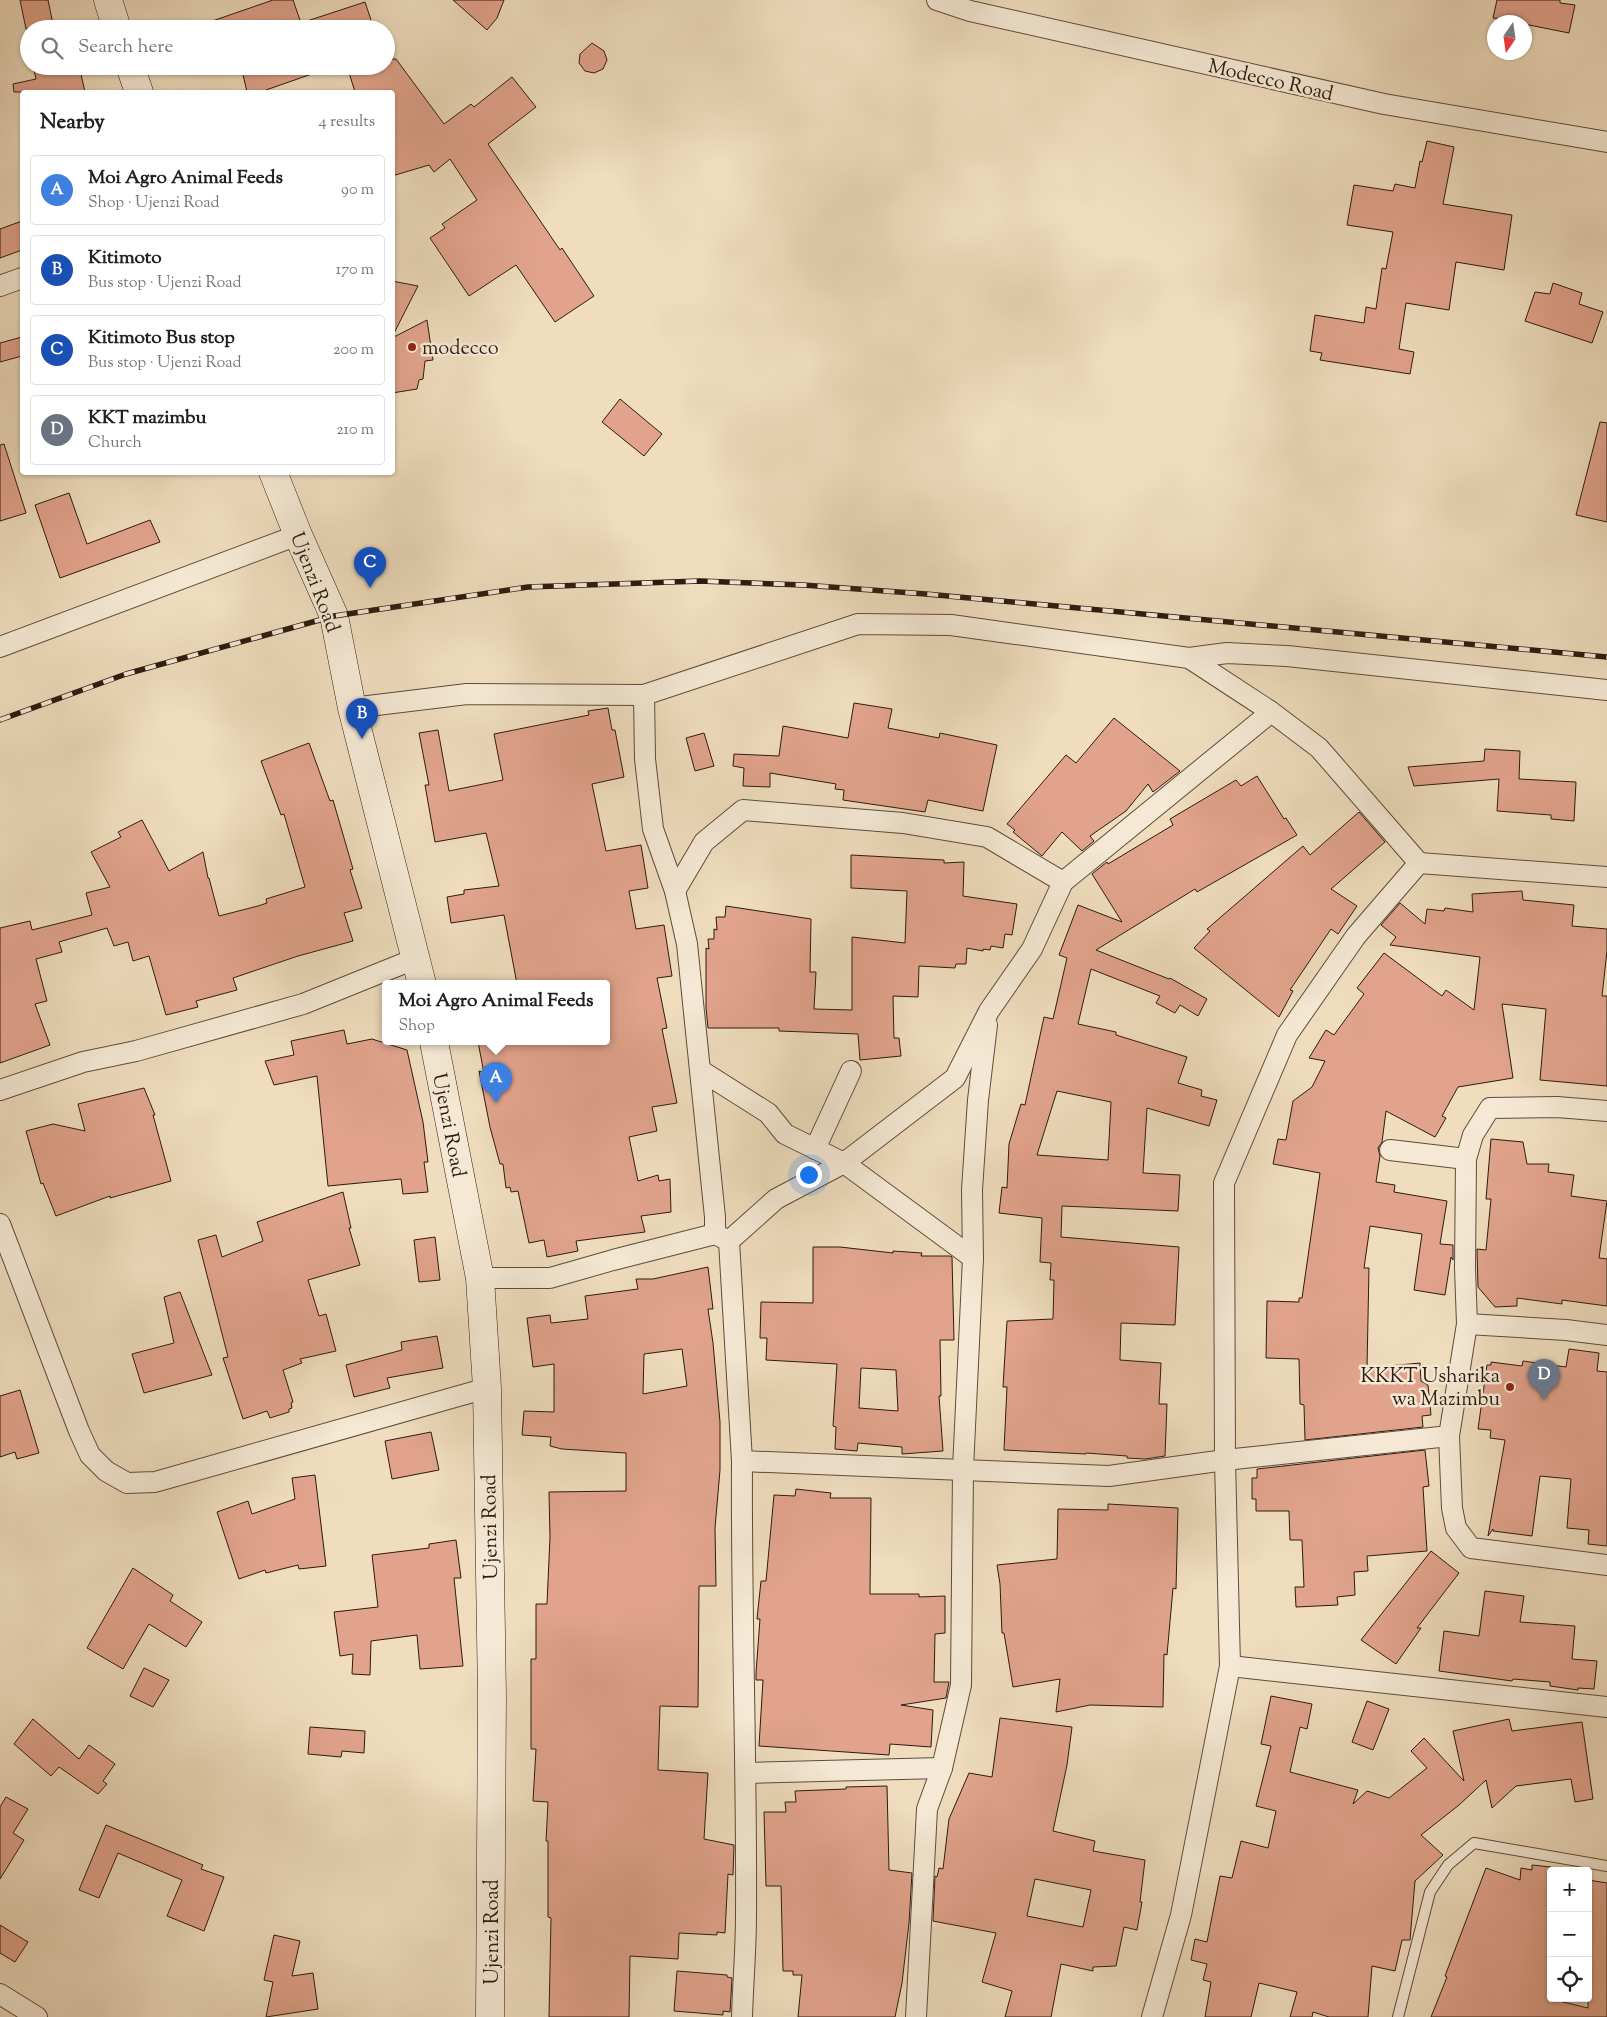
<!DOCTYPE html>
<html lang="en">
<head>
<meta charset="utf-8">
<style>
  body { margin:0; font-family:"Sorts Mill Goudy",serif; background:#f2f2f2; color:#202124 }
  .controls { position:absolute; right:15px; bottom:15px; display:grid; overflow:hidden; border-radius:5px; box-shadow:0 1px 4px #0004 }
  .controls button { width:45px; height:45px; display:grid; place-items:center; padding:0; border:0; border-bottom:1px solid #e0e0e0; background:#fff; color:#202124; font:25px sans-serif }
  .compass { position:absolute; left:1487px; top:15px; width:45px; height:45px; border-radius:50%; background:#fff; box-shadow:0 1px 4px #0004; rotate:193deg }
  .you { position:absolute; left:808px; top:1174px; width:18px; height:18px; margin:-12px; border:4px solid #fff; border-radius:50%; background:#1a73e8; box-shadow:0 0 0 8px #1a73e833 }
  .badge { display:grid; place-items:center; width:32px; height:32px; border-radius:50%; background:#0f766e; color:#fff; font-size:16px; font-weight:700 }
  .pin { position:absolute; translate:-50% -41px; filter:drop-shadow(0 1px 2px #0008) }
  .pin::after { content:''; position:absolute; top:26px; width:18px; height:15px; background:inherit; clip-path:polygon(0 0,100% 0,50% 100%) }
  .popup { position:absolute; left:382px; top:980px; width:228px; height:65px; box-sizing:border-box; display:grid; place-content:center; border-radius:5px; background:#fff; filter:drop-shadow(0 1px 4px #0005); font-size:16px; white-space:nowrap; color:#757577 }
  .popup b { font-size:19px; color:#202124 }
  .popup::after { content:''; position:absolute; left:50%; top:100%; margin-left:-10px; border:10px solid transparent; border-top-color:#fff }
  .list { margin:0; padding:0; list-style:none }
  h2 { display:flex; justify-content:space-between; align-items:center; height:65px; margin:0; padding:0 20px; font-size:21px }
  h2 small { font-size:16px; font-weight:400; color:#757577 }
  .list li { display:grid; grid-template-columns:32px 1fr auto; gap:15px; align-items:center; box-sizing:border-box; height:70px; margin:0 10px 10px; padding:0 10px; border:1px solid #e0e0e0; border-radius:5px }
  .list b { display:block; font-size:19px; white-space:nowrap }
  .list p { margin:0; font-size:16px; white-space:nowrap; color:#757577 }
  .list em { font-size:16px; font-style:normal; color:#757577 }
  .icon { flex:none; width:28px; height:28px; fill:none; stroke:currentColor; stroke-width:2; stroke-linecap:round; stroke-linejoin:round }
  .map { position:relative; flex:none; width:1607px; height:2017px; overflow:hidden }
  .search { position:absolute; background:#fff; box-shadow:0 1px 4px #0004; left:20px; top:20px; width:375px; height:55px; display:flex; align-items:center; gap:12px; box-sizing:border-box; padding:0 18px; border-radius:28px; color:#757577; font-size:19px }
  .panel { position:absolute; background:#fff; box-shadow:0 1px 4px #0004; left:20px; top:90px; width:375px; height:385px; border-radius:5px }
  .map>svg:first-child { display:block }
  .building { fill:#e1a38c; stroke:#2d1a10; fill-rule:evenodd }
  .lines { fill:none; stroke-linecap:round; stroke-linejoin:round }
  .lane-casing { stroke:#5e4b3c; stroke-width:12 }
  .street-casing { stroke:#5e4b3c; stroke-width:22 }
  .secondary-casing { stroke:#2d1a10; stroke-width:29 }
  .lane { stroke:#f5e9d5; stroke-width:10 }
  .street { stroke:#f5e9d5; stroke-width:20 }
  .secondary { stroke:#f5e9d5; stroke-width:28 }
  .rail-casing { stroke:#2d1a10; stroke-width:5.5 }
  .rail { stroke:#f5e9d5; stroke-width:4; stroke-dasharray:11; stroke-linecap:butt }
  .poi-dot { fill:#8f2418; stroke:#f5e9d5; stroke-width:2 }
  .labels { text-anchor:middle; stroke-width:5; stroke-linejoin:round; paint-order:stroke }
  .street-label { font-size:20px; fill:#2d1a10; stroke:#f5e9d5 }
  .poi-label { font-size:20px; fill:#2d1a10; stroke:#f5e9d5; text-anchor:start }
</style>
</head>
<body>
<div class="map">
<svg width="1607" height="2017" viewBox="0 0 1607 2017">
  <rect width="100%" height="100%" fill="#efddbe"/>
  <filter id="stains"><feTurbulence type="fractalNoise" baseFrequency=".004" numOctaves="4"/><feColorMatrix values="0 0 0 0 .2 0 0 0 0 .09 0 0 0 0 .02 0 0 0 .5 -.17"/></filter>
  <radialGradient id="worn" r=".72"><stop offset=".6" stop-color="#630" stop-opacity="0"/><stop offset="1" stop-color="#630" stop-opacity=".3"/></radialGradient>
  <g class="building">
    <polygon points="20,0 48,0 54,29 26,29"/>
    <polygon points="273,0 293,0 301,23 365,2 374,29 199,29 198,26"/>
    <polygon points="453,0 504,0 497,18 487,30"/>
    <polygon points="1497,0 1560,0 1560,3 1575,5 1569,33 1524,24 1524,22 1493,18"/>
    <polygon points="592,43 604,51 607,60 603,69 594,73 585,71 579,63 580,54"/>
    <polygon points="389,59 396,59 444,124 471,104 474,107 512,77 536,107 488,144 560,250 562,248 594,296 555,322 516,265 469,296 430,238 445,228 442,224 477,200 450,159 434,172 429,165 392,176 392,92 355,92 347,66 386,66 386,61"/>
    <polygon points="33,66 61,66 63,73 80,70 85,92 14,92 13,84 36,79"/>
    <polygon points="241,66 325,66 326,69 266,90 265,92 247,92"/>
    <polygon points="1427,141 1454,147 1443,204 1512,215 1504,270 1456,262 1449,310 1406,303 1399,349 1414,352 1410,374 1320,360 1322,353 1310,351 1315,315 1364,323 1366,307 1376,309 1382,268 1386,269 1393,232 1347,225 1354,185 1393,191 1395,184 1415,188 1420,161 1422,162"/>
    <polygon points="22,221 22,250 0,258 0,229"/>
    <polygon points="392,281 418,286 392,337"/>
    <polygon points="1553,283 1582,293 1579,304 1603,312 1592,343 1525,321 1535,292 1550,294"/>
    <polygon points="427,320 433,360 425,361 423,379 419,380 417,389 392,393 392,338"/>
    <polygon points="22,337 22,356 0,362 0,343"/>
    <polygon points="620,399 662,434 644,456 602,422"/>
    <polygon points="1600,422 1607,423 1607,522 1576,515"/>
    <polygon points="4,444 26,513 0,521 0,445"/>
    <polygon points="69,493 87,544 150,520 160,542 60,578 35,505"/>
    <polygon points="854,703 892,709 888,728 939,738 940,733 997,745 983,811 928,800 925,812 843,800 844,790 835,789 836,784 770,773 770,787 743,786 744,768 733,766 734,754 779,756 783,726 848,738"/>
    <polygon points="608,708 612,730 615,730 624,777 592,784 606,851 641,845 648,888 629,891 636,929 664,925 672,976 657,978 667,1028 662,1029 677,1103 652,1107 657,1131 629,1137 638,1181 658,1175 659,1181 670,1179 671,1212 641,1216 645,1232 576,1241 578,1251 547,1257 544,1240 529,1243 518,1191 511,1192 510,1187 506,1188 503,1164 500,1164 490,1127 479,1071 484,1073 478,1042 606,1042 606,984 517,984 504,915 451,923 447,897 464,894 464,890 499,886 486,833 435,842 425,785 429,785 419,733 438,730 449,791 503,780 494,734 589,715 588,711"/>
    <polygon points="1114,718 1180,771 1153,792 1148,784 1126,811 1090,836 1094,841 1082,851 1062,832 1042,856 1013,832 1015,830 1007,824 1066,755 1076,763"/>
    <polygon points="704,733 714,766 695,771 686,738"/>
    <polygon points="309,743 330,801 333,800 353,869 350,870 362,908 344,913 353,941 298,956 233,978 237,990 196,1001 198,1007 166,1015 149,956 133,961 128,942 114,946 107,928 59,942 62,952 36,959 47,1001 35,1004 50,1045 0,1063 0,928 30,921 32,930 92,915 86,893 110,887 91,852 121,837 118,832 142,820 169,871 203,852 208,878 209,878 219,916 258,906 267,903 266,899 305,887 284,814 281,815 261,761"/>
    <polygon points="1485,749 1520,751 1519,779 1576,782 1574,821 1551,819 1551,815 1497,811 1499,779 1414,786 1408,767 1484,761"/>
    <path d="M1257,776L1284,819L1286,818L1297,835L1197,892L1195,889L1096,950L1169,979L1170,978L1207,999L1198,1016L1180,1005L1175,1013L1156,1003L1160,996L1091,969L1078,1024L1116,1032V1035L1187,1057L1178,1083L1202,1090L1201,1096L1217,1100L1209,1126L1147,1108L1143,1173L1180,1175L1178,1211L1062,1206L1061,1237L1179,1247L1175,1325L1121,1323L1120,1360L1161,1363L1159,1404H1167L1165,1456L1145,1459L1127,1458V1456L1086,1453V1454L1004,1450L1007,1387H1003L1007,1321L1053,1319L1054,1280H1050L1051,1263L1040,1262L1042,1218L999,1213L1002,1187L1007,1188L1009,1144L1021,1104L1025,1105L1044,1017L1053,1019L1067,958L1059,955L1078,905L1122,922L1092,874L1107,862L1108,864L1173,825L1170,819L1236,780L1241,786ZM1057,1091L1111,1102L1108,1160L1037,1155Z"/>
    <polygon points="1359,812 1385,842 1331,889 1357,906 1338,934 1331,929 1290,990 1293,991 1279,1017 1194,948 1210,931 1207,929 1303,846 1310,855"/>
    <polygon points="851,855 944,860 944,863 964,862 963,896 1017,904 1012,935 1005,934 1003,948 991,946 990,950 983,949 983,951 967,948 966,964 956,964 955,968 919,966 918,997 893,996 894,1038 899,1038 901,1056 860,1060 858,1034 779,1031 779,1028 708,1028 706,1008 706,948 709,949 708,939 714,939 714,929 717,930 716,917 725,917 726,906 811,919 810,972 816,972 814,1009 852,1010 852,937 905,943 907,891 851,888"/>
    <polygon points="1522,891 1523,900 1574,905 1572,926 1607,929 1607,951 1602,996 1607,996 1607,1086 1540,1080 1546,1009 1502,1004 1513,1078 1458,1087 1442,1116 1446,1118 1435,1137 1386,1111 1382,1142 1378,1148 1380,1156 1376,1182 1395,1185 1394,1192 1447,1201 1440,1244 1453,1245 1453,1260 1451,1257 1445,1295 1414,1290 1422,1234 1370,1226 1364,1268 1369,1268 1367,1368 1420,1363 1421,1381 1428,1385 1431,1415 1422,1416 1423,1427 1305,1440 1304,1405 1300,1404 1299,1359 1266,1358 1267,1301 1299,1302 1299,1298 1302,1298 1320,1173 1273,1164 1278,1139 1286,1140 1293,1101 1312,1087 1325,1061 1309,1058 1326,1030 1334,1035 1364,994 1357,988 1384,953 1442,996 1446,990 1474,1010 1480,957 1390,945 1396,937 1381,925 1400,903 1425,924 1427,909 1444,911 1445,908 1473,912 1472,894"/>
    <polygon points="344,1030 347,1044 372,1039 407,1050 423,1122 428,1162 424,1162 428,1192 403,1194 401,1179 328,1186 317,1076 274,1085 265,1061 294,1055 291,1041"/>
    <polygon points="144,1088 155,1115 153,1115 171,1181 110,1198 110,1196 56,1216 43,1183 41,1184 26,1131 53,1124 85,1131 78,1104"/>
    <polygon points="1491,1139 1523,1142 1527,1164 1549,1164 1548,1172 1574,1175 1571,1196 1607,1201 1599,1258 1607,1259 1607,1306 1562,1300 1562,1304 1517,1298 1517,1306 1495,1307 1478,1287 1477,1249 1486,1250 1491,1199 1486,1199"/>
    <polygon points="343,1192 351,1228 349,1228 360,1265 308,1280 319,1316 326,1314 336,1351 300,1359 302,1363 283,1370 293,1402 291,1403 292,1408 289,1409 289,1412 270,1418 267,1411 243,1419 223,1358 228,1357 198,1240 216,1235 222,1257 263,1241 257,1222"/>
    <polygon points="435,1237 440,1280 419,1282 414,1240"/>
    <path d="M813,1247H840L893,1253V1251L922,1253L921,1256H950L952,1257L954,1340H940L941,1396H939L943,1451L902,1454V1447L858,1443L857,1451L835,1449L836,1427L833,1426L837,1364L766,1360L767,1338H760L761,1302L813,1303ZM861,1368L896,1370L898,1411L859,1408Z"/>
    <path d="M708,1267L713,1309H708L713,1343L720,1422V1470L715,1528L716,1586H699L698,1707L660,1706L658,1770L708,1773L704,1839L734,1845L733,1875L728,1874L725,1933L717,1932V1935L679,1933L678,1959L630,1956L629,2017H549L551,1918L548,1917V1841H546L548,1802L533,1801L536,1749H531V1659H536V1604H547L550,1537L549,1492L626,1491V1453L562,1449L550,1446L551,1437L522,1435L524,1411L554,1412V1364L533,1367L527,1318L550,1315L551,1323L588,1319L585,1296L638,1289L636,1279H653ZM682,1349L687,1386L643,1394L644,1354Z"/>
    <polygon points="180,1292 212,1375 144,1393 132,1354 174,1343 164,1297"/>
    <polygon points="437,1336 443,1368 387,1378 390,1388 354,1397 346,1365 402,1350 401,1342"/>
    <polygon points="1569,1349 1599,1353 1597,1371 1607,1372 1607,1546 1588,1544 1589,1530 1567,1528 1571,1479 1540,1476 1532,1536 1493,1531 1493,1529 1488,1536 1505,1440 1490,1438 1491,1430 1478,1429 1487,1365 1491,1365 1491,1362 1522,1366 1523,1361 1566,1367"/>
    <polygon points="20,1390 39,1453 17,1459 15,1452 0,1457 0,1396"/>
    <polygon points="431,1432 439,1470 392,1479 385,1441"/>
    <polygon points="1425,1450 1429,1486 1423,1487 1427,1551 1367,1556 1368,1571 1354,1572 1355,1595 1337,1597 1338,1605 1296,1607 1295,1587 1304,1587 1302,1540 1290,1540 1289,1511 1256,1511 1256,1499 1252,1499 1252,1478 1257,1478 1257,1469"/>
    <polygon points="315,1475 326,1566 299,1569 298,1565 266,1573 265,1570 239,1579 217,1512 248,1501 252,1514 295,1499 292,1478"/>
    <polygon points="796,1489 831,1493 830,1498 871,1498 870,1594 919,1594 919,1597 945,1596 945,1633 935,1634 934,1682 949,1682 946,1698 901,1705 933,1710 931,1747 890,1744 889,1755 759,1746 763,1680 756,1680 756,1673 760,1619 757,1619 761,1581 766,1581 774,1495 795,1496"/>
    <polygon points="1108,1504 1178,1508 1176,1589 1173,1588 1167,1655 1164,1654 1163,1707 1090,1705 1056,1712 1060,1679 1013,1687 1004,1633 1002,1633 1000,1584 997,1565 1057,1559 1058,1509 1108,1510"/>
    <polygon points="456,1540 461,1578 454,1578 463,1666 420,1669 417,1635 371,1641 370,1675 352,1674 353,1654 340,1656 334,1612 378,1607 372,1555 429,1548 429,1544"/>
    <polygon points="1431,1551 1459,1573 1417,1628 1421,1628 1396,1664 1361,1640"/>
    <polygon points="133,1568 173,1595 170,1601 202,1622 186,1647 149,1624 123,1669 87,1648"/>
    <polygon points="1485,1591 1524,1596 1520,1622 1575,1626 1572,1659 1597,1661 1594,1689 1578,1688 1578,1690 1550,1686 1550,1682 1513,1679 1512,1681 1439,1671 1444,1631 1479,1636"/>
    <polygon points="144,1668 169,1680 153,1707 130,1696"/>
    <polygon points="1271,1696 1312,1704 1307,1729 1300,1727 1290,1772 1358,1790 1353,1804 1367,1791 1389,1798 1427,1768 1411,1751 1424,1738 1464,1781 1453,1731 1509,1719 1512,1731 1582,1722 1593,1799 1575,1802 1571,1779 1516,1786 1492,1808 1486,1780 1459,1805 1421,1835 1443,1855 1415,1881 1410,1940 1402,1940 1395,1971 1372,1966 1368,2017 1329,2017 1313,2012 1312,2017 1290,2017 1297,1992 1259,1983 1251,2017 1205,2017 1211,1982 1203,1980 1207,1964 1191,1960 1195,1939 1207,1942 1220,1876 1232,1878 1241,1841 1268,1848 1276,1811 1256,1806 1271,1746 1261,1744"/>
    <polygon points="1367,1701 1389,1709 1373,1750 1352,1742"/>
    <path d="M1000,1718L1072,1727L1067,1765L1053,1831L1095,1841L1093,1851L1145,1860L1140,1902H1142L1137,1930L1124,1927L1116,1966L1093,1967V1971L1061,1964L1051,2017H1005L1012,1991L982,1982L996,1933L933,1921L935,1876L937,1877L939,1868L943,1869L949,1819L969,1773L992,1777ZM1035,1879L1091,1890L1083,1927L1027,1916Z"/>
    <polygon points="33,1719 79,1759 89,1745 115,1764 103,1781 107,1784 98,1794 59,1767 51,1776 14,1744"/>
    <polygon points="310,1727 365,1731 364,1753 342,1751 341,1757 308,1754"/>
    <polygon points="887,1786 889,1870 912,1873 909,1923 902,1983 895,2017 798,2017 802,1975 793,1975 793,1971 783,1971 781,1886 766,1886 764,1812 786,1812 785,1802 796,1802 795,1791 846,1789 846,1787"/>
    <polygon points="6,1797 28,1809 13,1833 24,1840 0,1879 0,1807"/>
    <polygon points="106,1825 203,1865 201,1869 224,1877 204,1931 167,1916 182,1880 118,1853 99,1898 79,1890"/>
    <polygon points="1532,1865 1551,1867 1551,1999 1588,2008 1588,1880 1607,1883 1607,2017 1431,2017 1447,1977 1445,1976 1486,1868 1520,1880 1521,1868 1532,1870"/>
    <polygon points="0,1925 28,1942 15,1962 0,1953"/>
    <polygon points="274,1935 300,1941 292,1976 313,1973 318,2009 266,2017 273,1982 264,1980"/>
    <polygon points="677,1971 727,1975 727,1977 732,1978 730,2012 723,2011 723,2015 674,2011"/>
  </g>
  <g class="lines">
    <g class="lane-casing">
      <polyline id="lane" points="1398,2017 1430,1892 1448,1865 1474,1843 1607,1866"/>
    </g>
    <g class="street-casing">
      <g id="street">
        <polyline points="937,0 970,11 1384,104 1607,142"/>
        <polyline points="0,286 22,278"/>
        <polyline points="0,647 298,535"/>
        <polyline points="1189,658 1227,653 1287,656 1607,690"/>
        <polyline points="644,695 645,759 653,829 675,891 687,944 715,1217 715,1234 729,1241"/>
        <polyline points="352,708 467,694 644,695 858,624 951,625 1189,658 1270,711 1319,748 1419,863"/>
        <polyline points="1270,711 1264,718 1063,882 1032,949 989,1011 955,1078 844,1163 776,1199 729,1241 742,1461 1109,1476 1225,1460 1449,1436"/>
        <polyline points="675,891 704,842 743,810 903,823 987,837 1063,882"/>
        <polyline points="700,1070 768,1113 785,1134 844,1163 973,1258"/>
        <polyline points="0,1090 83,1062 136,1051 303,1004 417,958"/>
        <polyline points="1607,1111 1557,1107 1490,1108 1473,1135 1466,1159 1465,1268 1467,1324 1449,1436 1452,1508 1456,1528 1471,1548 1607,1565"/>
        <polyline points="815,1149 851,1071"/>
        <polyline points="1390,1150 1466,1159"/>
        <polyline points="0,1224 79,1431 90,1455 106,1471 127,1483 155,1482 487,1388"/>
        <polyline points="480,1278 550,1278 613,1260 715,1234"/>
        <polyline points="1467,1324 1566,1330 1607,1335"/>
        <path d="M742,1461C741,1612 747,1764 746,1915C746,1949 743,1983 742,2017"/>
        <polyline points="1230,1666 1607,1707"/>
        <polyline points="746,1773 942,1768"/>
        <polyline points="0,1994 37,2017"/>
        <polyline points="916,2017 927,1809 942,1768 961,1685 963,1469 973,1258 972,1190 978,1100 987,1025"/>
        <polyline points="1152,2017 1181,1915 1230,1666 1225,1460 1224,1183 1287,1035 1356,936 1419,863 1607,877"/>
      </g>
    </g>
    <g class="secondary-casing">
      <g id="secondary">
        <polyline points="108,0 117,29"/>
        <polyline points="130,66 139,92"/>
        <polyline points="273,472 298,535 334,616 352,708 422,984"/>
        <polyline points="434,1042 480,1278 487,1388 492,1696 490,2017"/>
      </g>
    </g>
    <use href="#lane" class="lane"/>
    <use href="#street" class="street"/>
    <use href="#secondary" class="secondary"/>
    <g class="rail-casing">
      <polyline id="rail" points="0,720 126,674 334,616 528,587 700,581 803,585 926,594 1607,657"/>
    </g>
    <use href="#rail" class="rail"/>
  </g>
  <g class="poi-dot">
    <circle cx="412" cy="347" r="5"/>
    <circle cx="1510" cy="1387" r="5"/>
  </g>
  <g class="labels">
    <g class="street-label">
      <text transform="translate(1271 79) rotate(13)" y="7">Modecco Road</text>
      <text transform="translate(316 582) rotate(69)" y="7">Ujenzi Road</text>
      <text transform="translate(450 1125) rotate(79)" y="7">Ujenzi Road</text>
      <text transform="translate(489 1527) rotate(-91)" y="7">Ujenzi Road</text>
      <text transform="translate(491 1932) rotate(-90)" y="7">Ujenzi Road</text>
    </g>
    <g class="poi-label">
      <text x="422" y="354">modecco</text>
      <text x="1500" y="1382" text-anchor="end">KKKT Usharika<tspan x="1500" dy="23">wa Mazimbu</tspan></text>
    </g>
  </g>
  <rect width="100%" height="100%" filter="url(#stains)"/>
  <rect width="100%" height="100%" fill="url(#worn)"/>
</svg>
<div class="controls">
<button>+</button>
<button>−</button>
<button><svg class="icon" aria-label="locate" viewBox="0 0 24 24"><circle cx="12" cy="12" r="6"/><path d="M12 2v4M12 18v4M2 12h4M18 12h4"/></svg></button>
</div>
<svg class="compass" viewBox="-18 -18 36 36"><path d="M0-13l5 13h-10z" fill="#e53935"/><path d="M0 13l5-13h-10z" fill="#757577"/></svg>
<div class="you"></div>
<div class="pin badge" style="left:496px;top:1103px;background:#3f7fe0">A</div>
<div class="popup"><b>Moi Agro Animal Feeds</b>Shop</div>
<div class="pin badge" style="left:362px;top:739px;background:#1a4fb4">B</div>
<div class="pin badge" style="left:370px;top:588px;background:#1a4fb4">C</div>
<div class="pin badge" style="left:1544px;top:1400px;background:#6b7280">D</div>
<div class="search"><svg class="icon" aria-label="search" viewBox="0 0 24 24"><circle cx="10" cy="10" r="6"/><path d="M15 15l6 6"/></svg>Search here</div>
<section class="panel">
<h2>Nearby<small>4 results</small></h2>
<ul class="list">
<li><span class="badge" style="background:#3f7fe0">A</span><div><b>Moi Agro Animal Feeds</b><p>Shop · Ujenzi Road</p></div><em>90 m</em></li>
<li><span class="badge" style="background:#1a4fb4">B</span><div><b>Kitimoto</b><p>Bus stop · Ujenzi Road</p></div><em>170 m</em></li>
<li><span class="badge" style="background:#1a4fb4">C</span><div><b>Kitimoto Bus stop</b><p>Bus stop · Ujenzi Road</p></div><em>200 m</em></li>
<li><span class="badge" style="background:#6b7280">D</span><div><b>KKT mazimbu</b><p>Church</p></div><em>210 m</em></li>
</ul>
</section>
</div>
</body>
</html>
